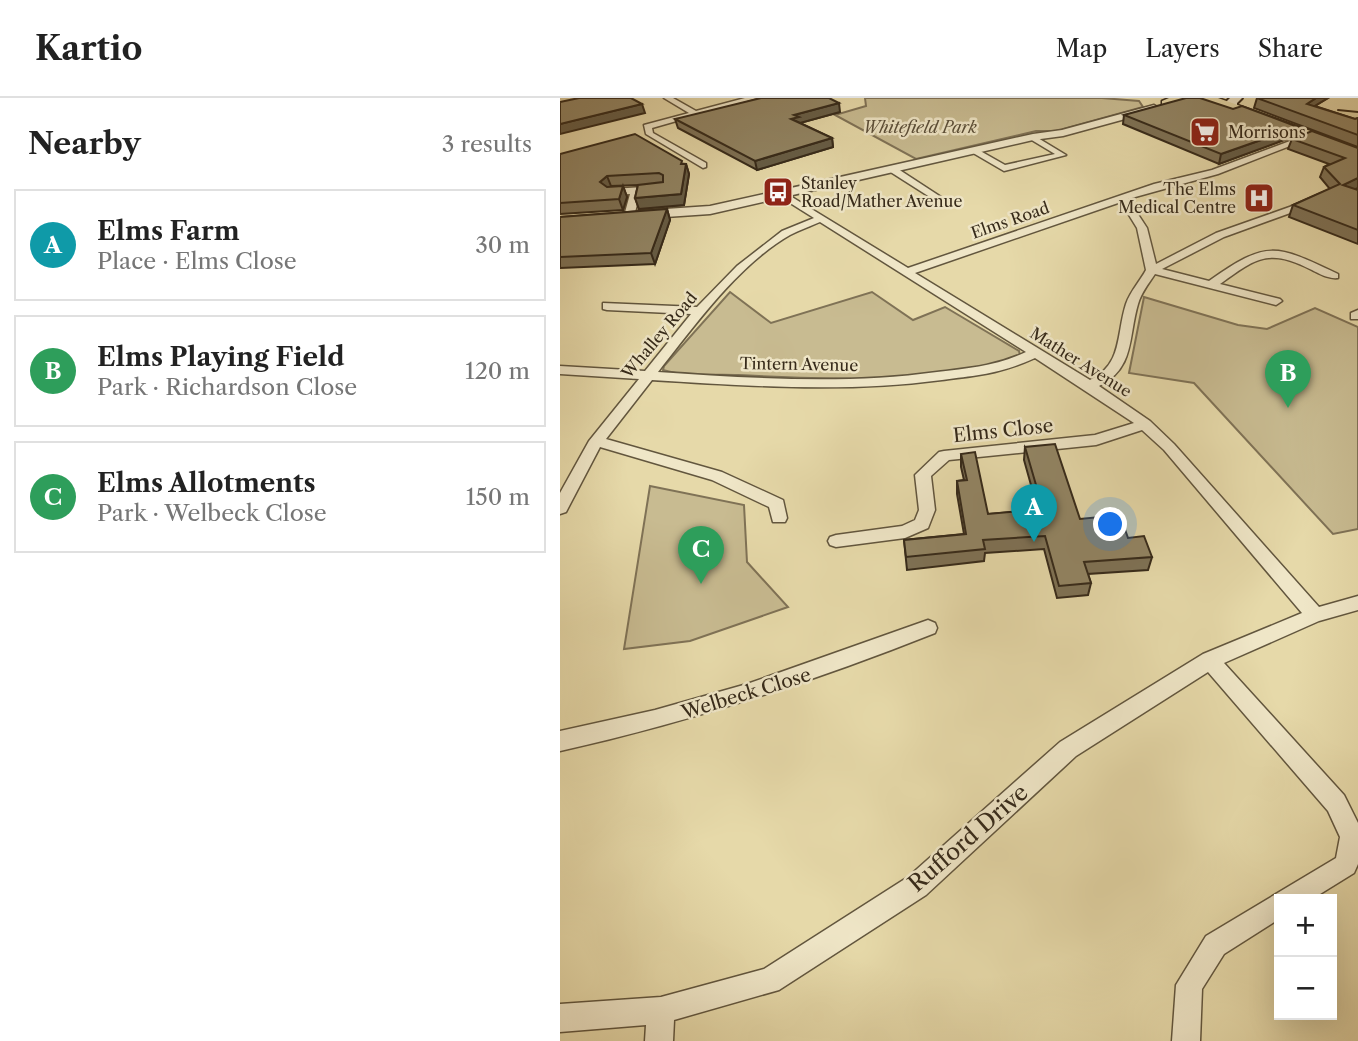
<!DOCTYPE html>
<html lang="en">
<head>
<meta charset="utf-8">
<style>
  body { margin:0; font-family:"Libre Caslon Text",serif; background:#f6f6f6; color:#222 }
  .controls { position:absolute; right:21px; bottom:21px; display:grid; overflow:hidden; border-radius:0px; box-shadow:0 7px 28px #0002 }
  .controls button { width:63px; height:63px; display:grid; place-items:center; padding:0; border:0; border-bottom:2px solid #e0e0e0; background:#fff; color:#222; font:35px sans-serif }
  .you { position:absolute; left:551px; top:427px; width:24px; height:24px; margin:-18px; border:5px solid #fff; border-radius:50%; background:#1a73e8; box-shadow:0 0 0 10px #1a73e833 }
  .badge { display:grid; place-items:center; width:46px; height:46px; border-radius:50%; background:#1a73e8; color:#fff; font-size:23px; font-weight:700 }
  .pin { position:absolute; translate:-50% -58px; filter:drop-shadow(0 2px 4px #0008) }
  .pin::after { content:''; position:absolute; top:37px; width:24px; height:21px; background:inherit; clip-path:polygon(0 0,100% 0,50% 100%) }
  .list { margin:0; padding:0; list-style:none }
  h2 { display:flex; justify-content:space-between; align-items:center; height:91px; margin:0; padding:0 28px; font-size:30px }
  h2 small { font-size:23px; font-weight:400; color:#767676 }
  .list li { display:grid; grid-template-columns:46px 1fr auto; gap:21px; align-items:center; box-sizing:border-box; height:112px; margin:0 14px 14px; padding:0 14px; border:2px solid #e0e0e0; border-radius:0px }
  .list b { display:block; font-size:26px; white-space:nowrap }
  .list p { margin:0; font-size:23px; white-space:nowrap; color:#767676 }
  .list em { font-size:23px; font-style:normal; color:#767676 }
  .map { position:relative; flex:none; width:798px; height:943px; overflow:hidden }
  header { display:flex; align-items:center; gap:42px; box-sizing:border-box; height:98px; padding:0 35px; background:#fff; border-bottom:2px solid #e0e0e0 }
  header strong { font-size:33px }
  nav { display:flex; gap:38px; margin-inline-start:auto; font-size:24px }
  main { display:flex }
  aside { flex:1; background:#fff }
  .map>svg:first-child { display:block }
  .green { fill:#c8bb91; stroke:#7f7256; stroke-width:2 }
  .lines { fill:none; stroke-linecap:round; stroke-linejoin:round }
  .minor-casing { stroke:#62563e; stroke-width:3 }
  .tertiary-casing { stroke:#62563e; stroke-width:3 }
  .secondary-casing { stroke:#362a1a; stroke-width:4 }
  .trunk-casing { stroke:#362a1a; stroke-width:3 }
  .minor { fill:#efe6c7; fill-rule:evenodd }
  .tertiary { fill:#efe6c7; fill-rule:evenodd }
  .secondary { fill:#efe6c7; fill-rule:evenodd }
  .trunk { fill:#e6d9a9; fill-rule:evenodd }
  .tram { stroke:#362a1a; stroke-width:2 }
  .wall { fill:#7e7256; stroke:#362a1a; stroke-width:2 }
  .shaded-wall { fill:#665d46; stroke:#362a1a; stroke-width:2 }
  .building { fill:#928564; stroke:#362a1a; stroke-width:2 }
  .labels { text-anchor:middle; stroke-width:5; stroke-linejoin:round; paint-order:stroke }
  .far-park-label { font-size:16px; font-style:italic; fill:#5a4e38; stroke:#efe6c7 }
  .far-poi-label { font-size:16px; fill:#362a1a; stroke:#efe6c7; text-anchor:start }
  .far-street-label { font-size:16px; fill:#362a1a; stroke:#efe6c7 }
  .street-label { font-size:19px; fill:#362a1a; stroke:#efe6c7 }
  .near-street-label { font-size:23px; fill:#362a1a; stroke:#efe6c7 }
</style>
</head>
<body>
<header>
<strong>Kartio</strong>
<nav><a>Map</a><a>Layers</a><a>Share</a></nav>
</header>
<main>
<aside>
<h2>Nearby<small>3 results</small></h2>
<ul class="list">
<li><span class="badge" style="background:#0f9aa8">A</span><div><b>Elms Farm</b><p>Place · Elms Close</p></div><em>30 m</em></li>
<li><span class="badge" style="background:#2e9e5b">B</span><div><b>Elms Playing Field</b><p>Park · Richardson Close</p></div><em>120 m</em></li>
<li><span class="badge" style="background:#2e9e5b">C</span><div><b>Elms Allotments</b><p>Park · Welbeck Close</p></div><em>150 m</em></li>
</ul>
</aside>
<div class="map">
<svg width="798" height="943" viewBox="0 0 798 943">
  <rect width="100%" height="100%" fill="#e6d9a9"/>
  <filter id="stains"><feTurbulence type="fractalNoise" baseFrequency=".00286" numOctaves="4"/><feColorMatrix values="0 0 0 0 .2 0 0 0 0 .09 0 0 0 0 .02 0 0 0 .5 -.17"/></filter>
  <radialGradient id="worn" r=".72"><stop offset=".6" stop-color="#630" stop-opacity="0"/><stop offset="1" stop-color="#630" stop-opacity=".3"/></radialGradient>
  <g class="green">
    <polygon points="305,0 542,0 579,3 583,9 496,33 476,33 356,61 275,17 306,8"/>
    <path d="M170,194L211,225L312,194L353,222L385,209L459,253L460,257C385,288 260,281 178,277C154,276 126,279 103,272L104,268Z"/>
    <polygon points="584,199 678,227 707,231 755,210 798,229 798,431 773,436 634,285 569,275"/>
    <polygon points="90,388 184,407 187,464 228,509 130,543 64,551"/>
  </g>
  <g class="lines">
    <g class="minor-casing">
      <g id="minor">
        <polygon points="104,0 113,0 136,13 185,0 197,0 92,30 93,35 146,65 146,69 143,70 86,36 84,27 129,15"/>
        <polygon points="473,37 506,57 444,73 408,52 415,50 445,67 495,56 470,41"/>
        <path d="M746,37L753,39L658,76L568,101L587,130L596,166L656,135L738,106H744V110L664,139L602,171L649,183C707,142 715,146 778,176V180C768,181 760,176 752,172C709,150 697,159 660,186L720,201L722,203L716,207L595,176C589,185 581,195 578,206C568,240 575,270 539,288L590,323L614,346L759,509L798,498V512L759,523L664,565L784,697L798,725V766L794,775L752,801H719V821L664,856L642,891L640,943H612L616,887L646,838L776,760L780,739L768,713L648,574L516,658L366,797L219,892L114,922L113,943H85L86,927L0,934V906L101,899L204,871L348,779L500,644L643,556L742,515L604,352L582,332L536,347L389,362L371,378L375,412L368,430L345,440L276,449L270,447L268,443L270,439L276,437L342,428L355,422L359,412L355,377L379,354L384,353L535,337L574,325L475,260C440,276 419,277 382,282C285,295 189,288 92,282L46,341L162,374L223,402L227,420L225,424H213L209,409L152,382L40,349L6,414L0,416V395L29,343L79,281L0,276V268L85,273L131,216L47,212L43,211V205L137,209L177,168L222,133L254,120L219,98L217,96L222,93L348,170L594,86L652,72ZM561,104L577,130L586,172C580,183 570,194 566,206C556,237 563,266 530,282L355,175ZM260,124L466,254C436,268 410,270 377,274C284,287 191,280 98,274C134,228 179,166 230,137C239,132 251,128 260,124Z"/>
        <polygon points="329,69 335,69 381,99 373,101 329,73"/>
        <polygon points="101,88 104,89 104,93 80,95 74,118 69,121 64,118 70,96 51,97 46,94 51,91"/>
        <polygon points="798,212 798,221 791,221 791,215"/>
        <path d="M368,522L375,525L377,530L375,535C252,584 129,624 0,653V633L95,612L187,586Z"/>
      </g>
    </g>
    <g class="tertiary-casing">
      <polygon id="tertiary" points="594,7 599,10 598,12 503,38 473,42 150,116 76,121 70,117 76,113 150,108 473,36 502,32"/>
    </g>
    <g class="secondary-casing">
      <polygon id="secondary" points="670,0 682,0 677,5 677,13 668,11 666,4"/>
    </g>
    <g class="trunk-casing">
      <g id="trunk">
        <polygon points="609,0 625,0 612,9 602,9 602,3"/>
        <polygon points="640,0 658,0 798,50 798,59"/>
      </g>
    </g>
    <use href="#minor" class="minor"/>
    <use href="#tertiary" class="tertiary"/>
    <use href="#secondary" class="secondary"/>
    <use href="#trunk" class="trunk"/>
    <polyline class="tram" points="778,12 798,14"/>
  </g>
  <g class="wall">
    <polygon points="697,0 768,0 755,8 795,21 798,20 798,49 694,10"/>
    <polygon points="673,11 738,29 735,38 659,66 563,26 564,17"/>
    <polygon points="280,14 240,25 272,40 273,49 197,72 118,30 115,21"/>
    <polygon points="732,41 798,50 798,90 795,91 798,92 798,146 729,119 733,107 770,91 760,79 764,69 769,66 728,51"/>
    <polygon points="0,56 126,66 129,76 124,107 79,111 75,100 78,87 51,88 63,88 67,99 63,112 0,116"/>
    <polygon points="107,111 110,122 95,166 0,170 0,119"/>
    <polygon points="465,349 520,421 568,440 592,459 588,472 528,476 531,485 528,497 497,500 484,451 425,455 424,463 347,472 344,442 404,436 397,396 397,383 404,382 401,369 401,356 428,416 478,412 464,362"/>
  </g>
  <g class="shaded-wall">
    <polygon points="756,0 768,0 743,15 747,6"/>
    <polygon points="279,5 280,14 240,25 231,21 234,17"/>
    <polygon points="82,6 85,15 0,36 0,26"/>
    <polygon points="738,29 735,38 659,66 661,56"/>
    <polygon points="272,40 273,49 197,72 195,63"/>
    <polygon points="126,66 129,76 124,107 79,111 75,100 121,96"/>
    <polygon points="47,78 51,88 44,95 40,84"/>
    <polygon points="798,80 798,90 779,98 783,87"/>
    <polygon points="63,88 67,99 63,112 59,101"/>
    <polygon points="107,111 110,122 95,166 91,155"/>
  </g>
  <g class="building">
    <polygon points="19,0 71,0 82,6 0,26 0,4"/>
    <polygon points="201,0 269,0 279,5 234,17 239,19 231,21 272,40 195,63 115,21"/>
    <polygon points="626,0 640,0 673,11 682,8 738,29 661,56 564,17"/>
    <polygon points="697,0 756,0 747,6 795,21 798,20 798,37"/>
    <polygon points="752,33 798,50 798,80 783,87 798,92 798,132 733,107 780,86 764,69 785,60 732,41"/>
    <polygon points="75,36 122,63 121,66 126,66 121,96 75,100 78,87 103,84 103,77 99,75 47,78 40,84 47,89 63,88 59,101 0,105 0,56"/>
    <polygon points="107,111 91,155 0,159 0,119"/>
    <polygon points="495,346 520,421 560,417 568,440 584,438 592,459 524,464 531,485 499,488 485,438 423,442 425,451 346,459 344,442 406,436 397,383 407,382 401,356 415,354 428,416 483,411 465,349"/>
  </g>
  <defs>
    <g id="supermarket-square" transform="scale(1.575)"><rect x="-9" y="-9" width="18" height="18" rx="4" fill="#8f2418" stroke="#efe6c7"/><path d="M-6-5.5h2.5l.6 2H6L4.5 2H-2.5L-4.4-4H-6ZM-1.5 3.2a1.3 1.3 0 1 0 .1 0ZM3 3.2a1.3 1.3 0 1 0 .1 0Z" fill="#fff"/></g>
    <g id="bus-square" transform="scale(1.575)"><rect x="-9" y="-9" width="18" height="18" rx="4" fill="#8f2418" stroke="#efe6c7"/><path d="M-5-6H5V4H4V6H2V4H-2V6H-4V4H-5ZM-3.5-4V0h7V-4ZM-3.5 1.2v1.5H-2V1.2ZM2 1.2v1.5H3.5V1.2Z" fill="#fff"/></g>
    <g id="hospital-square" transform="scale(1.575)"><rect x="-9" y="-9" width="18" height="18" rx="4" fill="#8f2418" stroke="#efe6c7"/><path d="M-5-5h3v3.5h4V-5h3V5h-3V1.5h-4V5h-3Z" fill="#fff"/></g>
  </defs>
  <g fill-rule="evenodd">
    <use href="#supermarket-square" x="645" y="34"/>
    <use href="#bus-square" x="218" y="94"/>
    <use href="#hospital-square" x="699" y="100"/>
  </g>
  <g class="labels">
    <g class="far-park-label">
      <text x="360" y="35">Whitefield Park</text>
    </g>
    <g class="far-poi-label">
      <text x="668" y="40">Morrisons</text>
      <text x="241" y="91">Stanley<tspan x="241" dy="18">Road/Mather Avenue</tspan></text>
      <text x="676" y="97" text-anchor="end">The Elms<tspan x="676" dy="18">Medical Centre</tspan></text>
    </g>
    <g class="far-street-label">
      <text transform="translate(450 122) rotate(-19)" y="6">Elms Road</text>
      <text transform="translate(99 237) rotate(-50)" y="6">Whalley Road</text>
      <text transform="translate(521 264) rotate(32)" y="6">Mather Avenue</text>
      <text transform="translate(239 266) rotate(1)" y="6">Tintern Avenue</text>
    </g>
    <g class="street-label">
      <text transform="translate(443 332) rotate(-6)" y="7">Elms Close</text>
      <text transform="translate(186 595) rotate(-17)" y="7">Welbeck Close</text>
    </g>
    <g class="near-street-label">
      <text transform="translate(408 740) rotate(-41)" y="8">Rufford Drive</text>
    </g>
  </g>
  <rect width="100%" height="100%" filter="url(#stains)"/>
  <rect width="100%" height="100%" fill="url(#worn)"/>
</svg>
<div class="controls">
<button>+</button>
<button>−</button>
</div>
<div class="you"></div>
<div class="pin badge" style="left:474px;top:444px;background:#0f9aa8">A</div>
<div class="pin badge" style="left:728px;top:310px;background:#2e9e5b">B</div>
<div class="pin badge" style="left:141px;top:486px;background:#2e9e5b">C</div>
</div>
</main>
</body>
</html>
